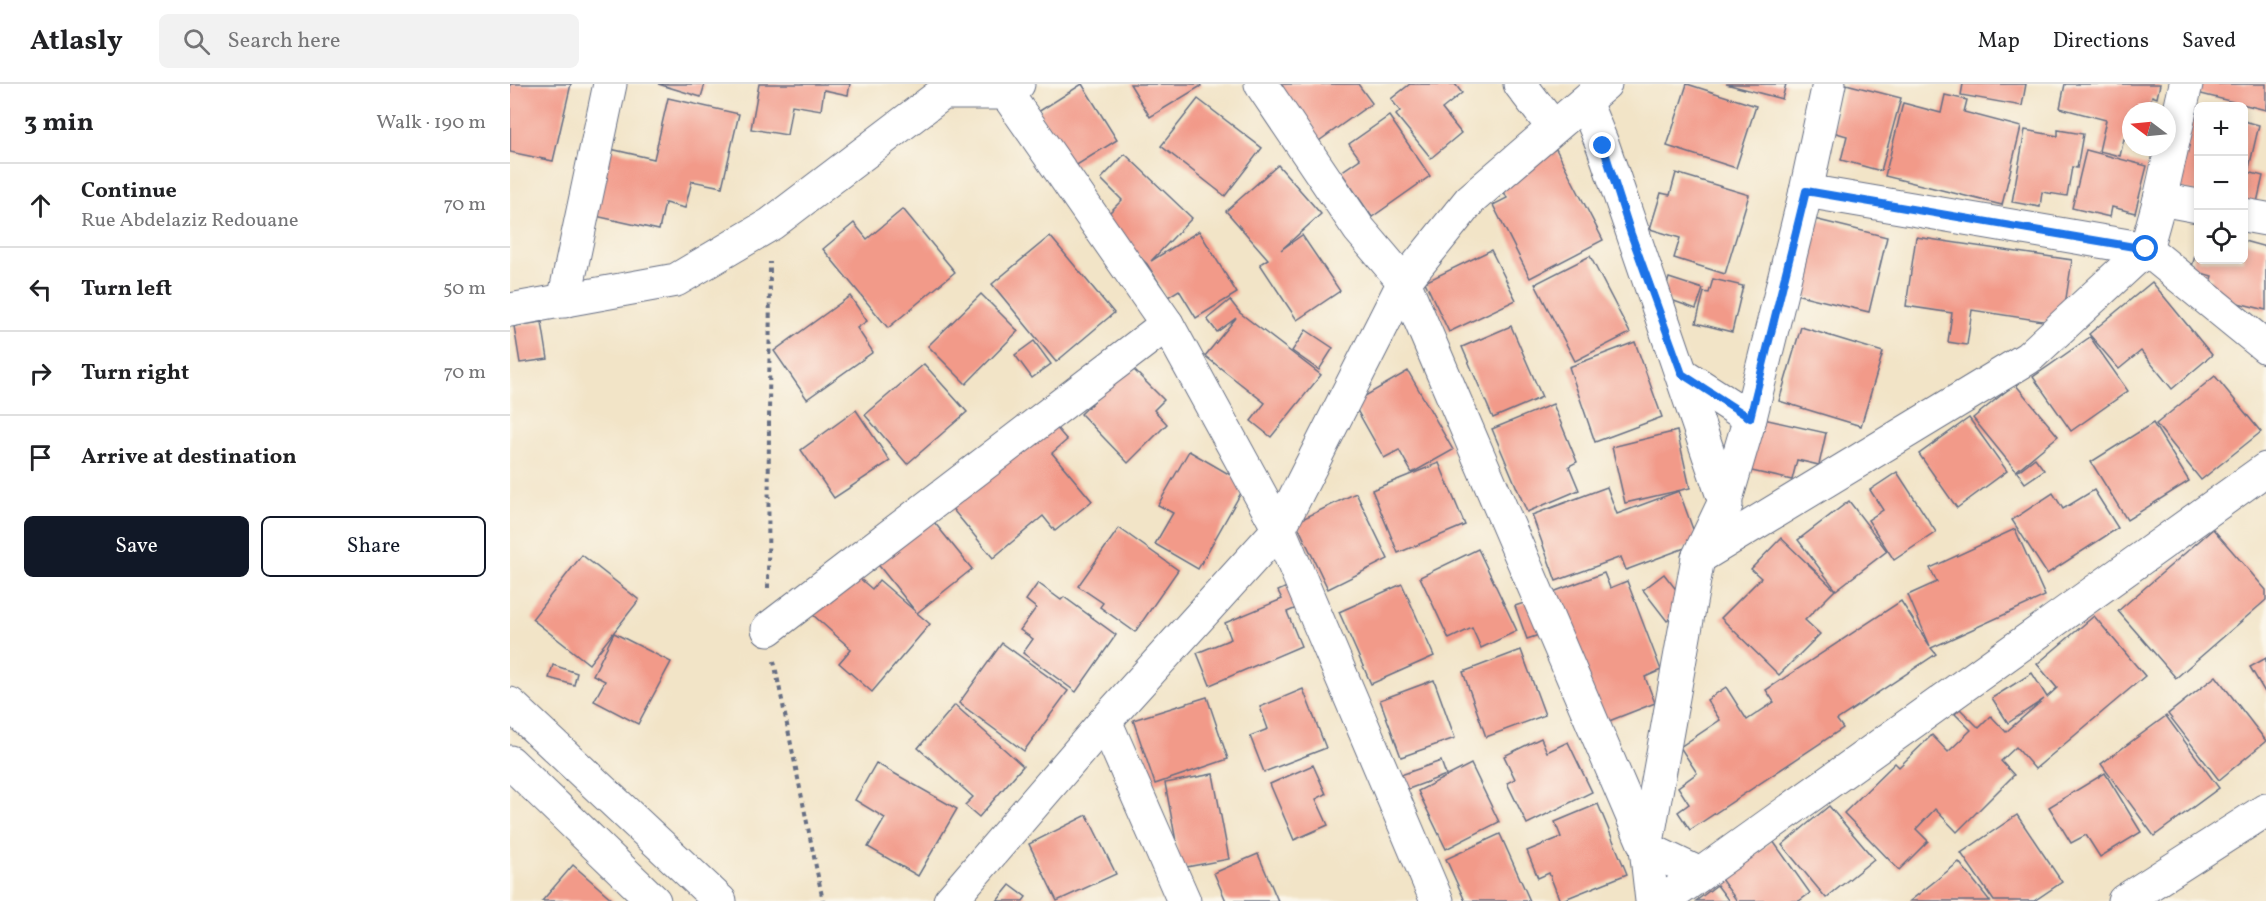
<!DOCTYPE html>
<html lang="en">
<head>
<meta charset="utf-8">
<style>
  body { margin:0; font-family:Vollkorn,serif; background:#f2f2f2; color:#202124 }
  .controls { position:absolute; right:18px; top:18px; display:grid; overflow:hidden; border-radius:9px; box-shadow:0 3px 9px #0003 }
  .controls button { width:54px; height:54px; display:grid; place-items:center; padding:0; border:0; border-bottom:2px solid #e0e0e0; background:#fff; color:#202124; font:30px sans-serif }
  .compass { position:absolute; left:1612px; top:18px; width:54px; height:54px; border-radius:50%; background:#fff; box-shadow:0 3px 9px #0003; rotate:286deg }
  .stop { position:absolute; width:18px; height:18px; margin:-14px; border:4px solid #1a73e8; border-radius:50%; background:#fff }
  .stop.end { background:#1a73e8; border-color:#fff; box-shadow:0 2px 6px #0008 }
  .list { margin:0; padding:0; list-style:none }
  h2 { display:flex; justify-content:space-between; align-items:center; height:78px; margin:0; padding:0 24px; font-size:26px }
  h2 small { font-size:20px; font-weight:400; color:#757577 }
  .list li { display:grid; grid-template-columns:39px 1fr auto; gap:18px; align-items:center; box-sizing:border-box; height:84px; padding:0 24px; border-top:2px solid #e0e0e0 }
  .list b { display:block; font-size:22px; white-space:nowrap }
  .list p { margin:0; font-size:20px; white-space:nowrap; color:#757577 }
  .list em { font-size:20px; font-style:normal; color:#757577 }
  .actions { display:flex; gap:12px; padding:18px 24px }
  .actions a { flex:1; padding:14px 0; border:2px solid #111827; border-radius:9px; text-align:center; font-size:21px; color:#111827 }
  .actions .main { background:#111827; color:#fff }
  .icon { flex:none; width:33px; height:33px; fill:none; stroke:currentColor; stroke-width:2; stroke-linecap:round; stroke-linejoin:round }
  .map { position:relative; flex:none; width:1756px; height:817px; overflow:hidden }
  header { display:flex; align-items:center; gap:36px; box-sizing:border-box; height:84px; padding:0 30px; background:#fff; border-bottom:2px solid #e0e0e0 }
  header strong { font-size:28px }
  nav { display:flex; gap:33px; margin-inline-start:auto; font-size:21px }
  .search { width:420px; height:54px; background:#f2f2f2; display:flex; align-items:center; gap:15px; box-sizing:border-box; padding:0 21px; border-radius:9px; color:#757577; font-size:22px }
  main { display:flex }
  aside { flex:1; background:#fff }
  .map>svg:first-child { display:block }
  .building { fill:#f29a89 }
  .lines { fill:none; stroke-linecap:round; stroke-linejoin:round }
  .minor-casing { stroke:#666e83; stroke-width:35 }
  .major-casing { stroke:#666e83; stroke-width:35 }
  .path { stroke:#666e83; stroke-width:4; stroke-dasharray:4.5 4.5; stroke-linecap:butt }
  .minor { stroke:#fff; stroke-width:33 }
  .major { stroke:#fff; stroke-width:33 }
  .route { stroke:#1a73e8; stroke-width:8 }
</style>
</head>
<body>
<header>
<strong>Atlasly</strong>
<div class="search"><svg class="icon" aria-label="search" viewBox="0 0 24 24"><circle cx="10" cy="10" r="6"/><path d="M15 15l6 6"/></svg>Search here</div>
<nav><a>Map</a><a>Directions</a><a>Saved</a></nav>
</header>
<main>
<aside>
<h2>3 min<small>Walk · 190 m</small></h2>
<ul class="list">
<li><svg class="icon" aria-label="ahead" viewBox="0 0 24 24"><path d="M12 20V5M6 11l6-6 6 6"/></svg><div><b>Continue</b><p>Rue Abdelaziz Redouane</p></div><em>70 m</em></li>
<li><svg class="icon" aria-label="left" viewBox="0 0 24 24"><path d="M17 20v-9H6M10 6l-5 5 5 5"/></svg><div><b>Turn left</b></div><em>50 m</em></li>
<li><svg class="icon" aria-label="right" viewBox="0 0 24 24"><path d="M7 20v-9h11M14 6l5 5-5 5"/></svg><div><b>Turn right</b></div><em>70 m</em></li>
<li><svg class="icon" aria-label="arrive" viewBox="0 0 24 24"><path d="M6 21V4h12l-3 4 3 4H6"/></svg><div><b>Arrive at destination</b></div></li>
</ul>
<div class="actions"><a class="main">Save</a><a>Share</a></div>
</aside>
<div class="map">
<svg width="1756" height="817" viewBox="0 0 1756 817">
  <rect width="100%" height="100%" fill="#fbf7ec"/>
  <filter id="ink" filterUnits="userSpaceOnUse"><feTurbulence type="fractalNoise" baseFrequency=".0167" numOctaves="2"/><feDisplacementMap in="SourceGraphic" scale="12" xChannelSelector="R" yChannelSelector="G"/><feConvolveMatrix kernelMatrix="1 2 1 2 8 2 1 2 1" color-interpolation-filters="sRGB"/></filter>
  <filter id="wash" filterUnits="userSpaceOnUse"><feTurbulence type="fractalNoise" baseFrequency=".008" numOctaves="4" result="noise"/><feDisplacementMap in="SourceGraphic" scale="24" xChannelSelector="R" yChannelSelector="G"/><feGaussianBlur stdDeviation="1.35" result="paint"/><feColorMatrix in="noise" values="0 0 0 0 0 0 0 0 0 0 0 0 0 0 0 0 0 1.4 0 .05"/><feComposite in="paint" operator="in"/></filter>
  <g filter="url(#wash)">
    <rect width="100%" height="100%" fill="#f2e4c7"/>
    <g id="blocks">
      <g class="building">
        <polygon points="0,0 61,0 43,77 0,68"/>
        <polygon points="148,0 195,0 191,13"/>
        <polygon points="249,0 340,0 338,11 314,6 311,26 282,21 277,51 241,45"/>
        <polygon points="572,0 607,56 562,84 528,28"/>
        <polygon points="620,0 690,0 691,2 640,33"/>
        <polygon points="764,0 848,0 862,19 806,59"/>
        <polygon points="900,0 945,0 952,9 932,25 951,49 921,74 886,31 890,27 881,15"/>
        <polygon points="1177,0 1246,22 1226,84 1157,62"/>
        <polygon points="1216,0 1276,0 1272,15"/>
        <polygon points="1336,0 1391,14 1371,87 1331,76 1337,52 1323,48"/>
        <polygon points="1453,0 1516,0 1512,22 1451,11"/>
        <polygon points="1555,0 1650,0 1647,14 1642,12 1638,27 1621,27 1621,57 1614,55 1610,72 1589,67 1596,36 1550,24"/>
        <polygon points="1689,0 1756,0 1756,26 1687,9"/>
        <polygon points="1435,11 1457,16 1454,28 1511,43 1492,121 1375,92 1393,19 1431,29"/>
        <polygon points="158,14 229,30 212,103 182,97 175,124 155,119 149,146 81,131 96,64 144,75"/>
        <polygon points="688,15 752,64 715,112 651,62"/>
        <polygon points="1680,25 1688,26 1688,109 1662,103"/>
        <polygon points="879,32 920,92 862,133 831,88 850,75 839,60"/>
        <polygon points="1734,37 1749,41 1738,88 1753,92 1746,123 1734,120"/>
        <polygon points="1515,46 1548,52 1548,46 1573,50 1567,84 1562,83 1557,112 1532,108 1530,123 1502,118"/>
        <polygon points="1046,65 1093,156 1020,194 983,121 997,114 988,95"/>
        <polygon points="1576,66 1637,82 1625,129 1602,123 1600,133 1562,124"/>
        <polygon points="615,70 682,134 641,177 689,147 727,209 686,234 669,206 658,213 637,180 592,136 612,116 591,95"/>
        <polygon points="768,81 811,130 771,166 792,151 830,207 787,236 750,180 758,175 716,127"/>
        <polygon points="1166,89 1239,111 1215,190 1164,174 1170,154 1140,145 1151,109 1160,111"/>
        <polygon points="393,125 445,188 378,244 313,165 344,139 357,155"/>
        <polygon points="1300,134 1377,153 1359,228 1281,209"/>
        <polygon points="540,152 604,229 546,278 482,200"/>
        <polygon points="1406,153 1562,176 1552,240 1462,226 1457,261 1438,258 1442,229 1396,222"/>
        <polygon points="1734,157 1756,163 1756,226 1696,211 1702,192 1681,186 1688,161 1688,176 1734,176"/>
        <polygon points="981,166 1006,216 939,248 915,198"/>
        <polygon points="1080,172 1120,249 1065,277 1025,200"/>
        <polygon points="1159,194 1193,205 1186,225 1153,213"/>
        <polygon points="1203,195 1233,202 1222,248 1186,239 1194,208 1199,209"/>
        <polygon points="1642,198 1702,271 1662,305 1631,267 1609,285 1579,250"/>
        <polygon points="471,210 508,247 456,300 418,262"/>
        <polygon points="340,212 357,237 347,244 363,268 297,315 264,267"/>
        <polygon points="720,216 730,229 811,291 761,353 741,337 755,319 695,272 726,234 707,248 697,235"/>
        <polygon points="32,238 38,275 10,279 4,242"/>
        <polygon points="1001,242 1032,313 983,334 952,263"/>
        <polygon points="1291,243 1373,268 1351,342 1269,317"/>
        <polygon points="796,246 823,264 809,286 782,267"/>
        <polygon points="1580,253 1618,307 1561,347 1523,293"/>
        <polygon points="524,257 541,280 522,294 505,271"/>
        <polygon points="1125,258 1152,333 1085,358 1059,283"/>
        <polygon points="414,280 457,328 397,380 355,331"/>
        <polygon points="620,282 654,316 644,326 657,340 618,379 571,330"/>
        <polygon points="898,287 943,366 902,389 889,366 874,374 843,319"/>
        <polygon points="1705,292 1751,348 1691,396 1646,340"/>
        <polygon points="1505,300 1548,352 1506,387 1463,334"/>
        <polygon points="1043,320 1067,378 1059,382 1069,406 1017,428 982,345"/>
        <polygon points="346,326 380,377 324,414 291,366"/>
        <polygon points="538,334 557,356 542,369 582,417 545,447 533,432 483,474 435,416"/>
        <polygon points="1249,334 1316,349 1309,381 1287,376 1282,396 1237,386"/>
        <polygon points="1459,334 1497,387 1447,424 1409,370"/>
        <polygon points="1643,339 1679,397 1617,436 1581,378"/>
        <polygon points="1167,347 1180,404 1115,419 1102,363"/>
        <polygon points="679,367 736,400 688,485 645,460 663,429 648,421"/>
        <polygon points="1525,374 1534,386 1515,399 1507,388"/>
        <polygon points="929,379 955,441 888,469 862,406"/>
        <polygon points="1387,388 1426,448 1384,476 1358,436 1373,426 1360,406"/>
        <polygon points="1097,403 1107,430 1169,407 1188,459 1116,486 1111,473 1046,497 1022,431"/>
        <polygon points="1584,406 1608,444 1537,490 1502,436 1543,409 1553,425"/>
        <polygon points="846,409 878,475 818,505 786,438"/>
        <polygon points="1339,417 1377,467 1326,506 1288,456"/>
        <polygon points="420,433 462,485 407,529 420,540 362,608 329,579 341,565 303,531 341,487 362,505 369,496 406,528 366,478"/>
        <polygon points="609,444 668,486 625,548 590,523 593,519 568,502"/>
        <polygon points="1505,445 1535,512 1421,564 1426,570 1327,636 1333,644 1180,746 1168,728 1179,720 1168,703 1187,689 1170,663 1210,636 1197,616 1216,603 1237,636 1264,618 1256,606 1391,517 1420,562 1398,511 1427,498 1420,484"/>
        <polygon points="1703,445 1756,506 1756,516 1666,594 1608,527"/>
        <polygon points="1271,454 1325,506 1295,536 1310,550 1269,591 1211,534 1251,494 1241,485"/>
        <polygon points="968,465 1007,547 971,564 962,544 939,555 910,493"/>
        <polygon points="72,471 129,516 79,580 22,535"/>
        <polygon points="1094,489 1100,504 1117,497 1151,586 1135,593 1145,619 1094,639 1043,508"/>
        <polygon points="1154,490 1178,521 1157,537 1133,506"/>
        <polygon points="792,496 801,518 777,528 791,562 700,601 687,569 721,555 715,539 772,515 768,507"/>
        <polygon points="528,499 551,516 554,513 606,551 566,608 513,569 523,555 510,546 526,524 516,516"/>
        <polygon points="892,500 924,572 861,600 829,528"/>
        <polygon points="1029,514 1041,547 1017,555 1005,522"/>
        <polygon points="1584,532 1635,592 1525,685 1506,663 1491,677 1504,691 1447,748 1425,725 1406,745 1418,757 1389,786 1334,729 1385,679 1389,683 1422,651 1438,668 1461,646 1445,630 1450,625 1469,644 1481,632 1496,648 1534,615 1498,639 1482,614 1522,589 1537,613 1547,604 1527,580"/>
        <polygon points="104,549 161,578 128,640 84,617 95,597 83,591"/>
        <polygon points="492,559 558,607 514,667 449,619"/>
        <polygon points="1011,566 1035,631 976,653 953,588"/>
        <polygon points="1756,574 1756,610 1740,583"/>
        <polygon points="43,581 67,589 64,601 39,594"/>
        <polygon points="1706,592 1756,657 1709,696 1658,630"/>
        <polygon points="924,596 945,654 891,673 870,616"/>
        <polygon points="793,605 816,664 754,688 740,652 758,645 750,623"/>
        <polygon points="697,613 718,675 645,700 623,636"/>
        <polygon points="445,621 513,682 469,733 455,721 463,713 408,664"/>
        <polygon points="1656,632 1709,704 1644,752 1591,680"/>
        <polygon points="1031,654 1037,668 1058,658 1082,708 1017,740 997,699 1005,695 994,672"/>
        <polygon points="931,677 936,691 893,707 888,692"/>
        <polygon points="366,679 447,725 408,792 358,763 375,734 345,716"/>
        <polygon points="961,680 989,738 936,765 908,707"/>
        <polygon points="803,681 816,710 806,715 818,741 784,756 760,700"/>
        <polygon points="1595,689 1631,748 1590,773 1576,751 1561,759 1539,723"/>
        <polygon points="703,690 719,775 671,784 655,699"/>
        <polygon points="1088,720 1117,790 1050,817 1039,789 1028,794 1017,767 1051,753 1045,738"/>
        <polygon points="1319,722 1364,775 1316,814 1272,761"/>
        <polygon points="577,731 606,790 547,817 519,760"/>
        <polygon points="1507,731 1552,798 1524,817 1484,817 1451,769"/>
        <polygon points="990,750 1020,817 955,817 936,775"/>
        <polygon points="1263,757 1300,809 1289,817 1227,817 1211,795"/>
        <polygon points="748,770 768,817 716,817 704,789"/>
        <polygon points="1449,778 1480,817 1400,817"/>
        <polygon points="63,781 104,817 32,817"/>
        <polygon points="500,801 516,813 513,817 487,817"/>
        <polygon points="1207,801 1219,817 1186,817"/>
      </g>
    </g>
  </g>
  <g filter="url(#ink)">
    <use href="#blocks" fill-opacity="0" stroke="#666e83" stroke-width="1.5"/>
    <g class="lines">
      <g class="minor-casing">
        <g id="minor">
          <polyline points="490,0 657,240 769,445 927,817"/>
          <polyline points="751,0 849,145 894,198 1136,764 1190,790"/>
          <polyline points="1010,0 1043,43"/>
          <polyline points="1075,18 1093,62 1216,421"/>
          <polyline points="1296,107 1636,165 1756,263"/>
          <polyline points="1650,115 1688,122"/>
          <polyline points="1734,131 1756,135"/>
          <polyline points="54,217 100,0"/>
          <polyline points="0,226 166,196 261,140 433,9 495,9 508,0"/>
          <polyline points="1172,290 1240,334"/>
          <polyline points="1188,474 1518,274 1636,165 1650,115 1676,0"/>
          <polyline points="258,545 657,240"/>
          <polyline points="595,637 674,817"/>
          <polyline points="440,817 595,637 769,445 894,198 960,116 1095,0"/>
          <polyline points="1142,817 1136,764 1188,474 1216,415 1240,334 1296,107 1319,0"/>
          <polyline points="1153,817 1756,385"/>
          <polyline points="1614,817 1756,726"/>
        </g>
      </g>
      <g class="major-casing">
        <g id="major">
          <polyline points="0,620 210,817"/>
          <polyline points="0,678 144,817"/>
        </g>
      </g>
      <g class="path">
        <polyline points="258,504 260,178"/>
        <polyline points="264,577 313,817"/>
      </g>
      <use href="#minor" class="minor"/>
      <use href="#major" class="major"/>
    </g>
  </g>
  <g class="lines" filter="url(#ink)">
    <polyline class="route" points="1093,62 1121,150 1172,290 1240,334 1296,107 1636,165"/>
  </g>
</svg>
<div class="controls">
<button>+</button>
<button>−</button>
<button><svg class="icon" aria-label="locate" viewBox="0 0 24 24"><circle cx="12" cy="12" r="6"/><path d="M12 2v4M12 18v4M2 12h4M18 12h4"/></svg></button>
</div>
<svg class="compass" viewBox="-18 -18 36 36"><path d="M0-13l5 13h-10z" fill="#e53935"/><path d="M0 13l5-13h-10z" fill="#757577"/></svg>
<div class="stop" style="left:1636px;top:165px"></div>
<div class="stop end" style="left:1093px;top:62px"></div>
</div>
</main>
</body>
</html>
